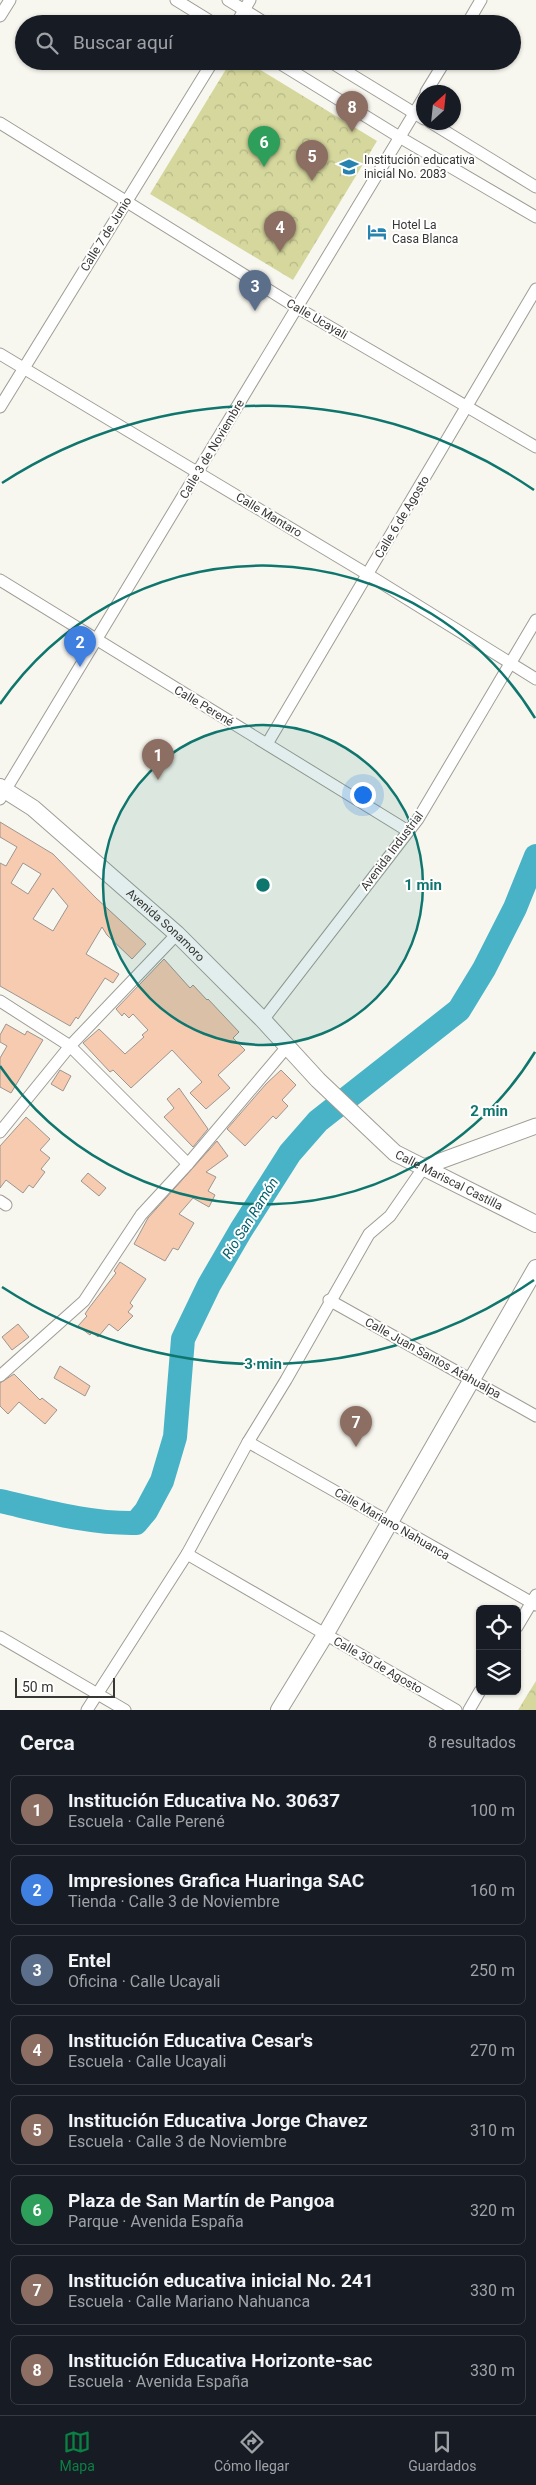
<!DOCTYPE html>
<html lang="es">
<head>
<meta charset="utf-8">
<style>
  body { margin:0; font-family:Roboto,sans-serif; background:#242831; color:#f1f3f6 }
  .controls { position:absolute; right:15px; bottom:15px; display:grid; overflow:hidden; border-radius:8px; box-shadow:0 1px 4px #0004 }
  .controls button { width:45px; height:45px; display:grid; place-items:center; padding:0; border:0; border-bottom:1px solid #363941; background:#171b24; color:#f1f3f6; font:25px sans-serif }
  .compass { position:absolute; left:416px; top:85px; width:45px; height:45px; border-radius:50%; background:#171b24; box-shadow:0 1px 4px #0004; rotate:27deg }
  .scale { position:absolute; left:15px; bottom:12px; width:100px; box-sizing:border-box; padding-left:5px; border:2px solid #373734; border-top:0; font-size:14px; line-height:18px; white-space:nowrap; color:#373734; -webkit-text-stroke:4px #fff; paint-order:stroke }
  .you { position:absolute; left:362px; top:794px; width:18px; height:18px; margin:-12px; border:4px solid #fff; border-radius:50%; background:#1a73e8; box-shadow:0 0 0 8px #1a73e833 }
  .badge { display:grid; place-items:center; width:32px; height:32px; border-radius:50%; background:#0b8043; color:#fff; font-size:16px; font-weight:700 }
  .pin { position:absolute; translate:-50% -41px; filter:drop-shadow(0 1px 2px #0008) }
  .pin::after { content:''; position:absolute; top:26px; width:18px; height:15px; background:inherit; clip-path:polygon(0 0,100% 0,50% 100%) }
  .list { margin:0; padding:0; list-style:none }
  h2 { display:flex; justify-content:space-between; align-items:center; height:65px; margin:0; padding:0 20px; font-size:21px }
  h2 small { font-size:16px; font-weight:400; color:#9ea1a6 }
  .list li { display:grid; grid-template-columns:32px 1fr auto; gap:15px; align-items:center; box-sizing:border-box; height:70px; margin:0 10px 10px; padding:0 10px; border:1px solid #363941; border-radius:8px }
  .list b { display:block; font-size:19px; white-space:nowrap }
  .list p { margin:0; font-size:16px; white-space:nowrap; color:#9ea1a6 }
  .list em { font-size:16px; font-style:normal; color:#9ea1a6 }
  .icon { flex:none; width:28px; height:28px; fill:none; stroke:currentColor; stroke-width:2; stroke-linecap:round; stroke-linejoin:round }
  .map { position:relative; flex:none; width:536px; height:1710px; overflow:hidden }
  .search { position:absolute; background:#171b24; box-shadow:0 1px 4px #0004; left:15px; right:15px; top:15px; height:55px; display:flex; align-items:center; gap:12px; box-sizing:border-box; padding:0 18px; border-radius:28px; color:#9ea1a6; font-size:19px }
  .sheet { height:705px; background:#171b24 }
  nav { display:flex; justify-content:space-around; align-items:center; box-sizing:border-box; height:70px; border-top:1px solid #363941; background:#171b24; font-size:14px; color:#9ea1a6 }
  nav a { display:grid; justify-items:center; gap:2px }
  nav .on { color:#0b8043 }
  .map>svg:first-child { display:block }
  .park { fill:url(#park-crowns) }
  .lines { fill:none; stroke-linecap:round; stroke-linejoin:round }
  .river { stroke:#48b3c7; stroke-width:24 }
  .building { fill:#f6cbb0; stroke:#9c9591; fill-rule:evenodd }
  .minor-casing { stroke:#9e9d96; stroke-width:13 }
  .tertiary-casing { stroke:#9e9d96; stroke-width:17 }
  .secondary-casing { stroke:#9e9d96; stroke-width:18 }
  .minor { stroke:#fff; stroke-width:11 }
  .tertiary { stroke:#fff; stroke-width:15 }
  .secondary { stroke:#fff; stroke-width:16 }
  .ring { fill:none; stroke:#0f766e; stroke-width:2.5 }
  .labels { text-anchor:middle; stroke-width:4; stroke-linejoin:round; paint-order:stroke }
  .poi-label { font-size:12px; fill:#373734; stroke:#fff; text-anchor:start }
  .street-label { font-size:12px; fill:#373734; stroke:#fff }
  .water-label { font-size:14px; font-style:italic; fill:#005f6d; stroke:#fff }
  .centre { fill:#0f766e; stroke:#fff; stroke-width:2.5 }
  .ring-label { font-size:15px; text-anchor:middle; font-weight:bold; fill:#0f766e; stroke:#fff; stroke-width:4; stroke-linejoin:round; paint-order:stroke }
</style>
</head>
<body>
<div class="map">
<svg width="536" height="1710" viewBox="0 0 536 1710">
  <defs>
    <pattern id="park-crowns" width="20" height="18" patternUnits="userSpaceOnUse" patternTransform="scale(1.25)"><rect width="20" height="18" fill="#d5d79d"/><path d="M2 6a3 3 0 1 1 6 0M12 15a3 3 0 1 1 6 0" fill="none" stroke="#b7b988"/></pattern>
  </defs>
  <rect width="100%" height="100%" fill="#f8f7ef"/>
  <g class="park">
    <polygon points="231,61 246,61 377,141 293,280 150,194"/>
    <polygon points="536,1681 536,1710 518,1710"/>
  </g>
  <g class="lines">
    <path class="river" d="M0,1501C44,1511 90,1524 136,1523L146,1511L162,1481L175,1437L183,1339L209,1285L241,1230L290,1153L318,1121L459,1010L484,969L515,908L536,856"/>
  </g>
  <g class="building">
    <path d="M0,822L53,854L96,898L146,944L132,959L107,935L102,927L86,954L119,974L113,983L105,978L78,1019L76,1017L70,1026L0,986V863L6,866L17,847L0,837ZM23,863L41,874L28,894L11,883ZM53,888L68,906L53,931L33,919Z"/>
    <polygon points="164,959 190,988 193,985 207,1000 208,999 239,1032 233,1038 245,1050 218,1075 230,1088 206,1109 190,1093 202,1082 172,1050 131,1088 113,1070 110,1072 83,1043 99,1029 125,1054 144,1037 142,1035 148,1030 133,1014 129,1018 124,1013 122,1016 116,1009"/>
    <polygon points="6,1024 25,1035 27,1031 43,1040 11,1093 0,1087 0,1058 7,1046 0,1042 0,1035"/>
    <polygon points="60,1070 71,1076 63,1091 51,1084"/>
    <polygon points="281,1070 296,1085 282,1100 288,1106 276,1119 273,1116 245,1146 227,1129 266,1084"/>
    <polygon points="179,1088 208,1129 193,1147 164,1117 174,1108 167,1099"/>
    <polygon points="26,1117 50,1139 40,1150 50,1158 41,1169 45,1172 33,1188 29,1185 23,1193 6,1180 0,1188 0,1146"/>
    <polygon points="217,1141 228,1156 206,1172 216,1177 208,1191 215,1195 209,1207 193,1198 179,1214 194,1223 178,1250 173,1248 165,1261 134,1244 148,1218"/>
    <polygon points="88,1173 106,1188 99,1196 81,1181"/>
    <polygon points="120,1262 146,1279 130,1303 133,1306 128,1312 133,1316 118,1331 109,1324 98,1337 92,1332 90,1335 78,1326 87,1316 85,1314 89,1308 116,1273 114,1271"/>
    <polygon points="18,1324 29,1337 12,1350 2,1337"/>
    <polygon points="60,1366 90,1386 85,1396 54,1378"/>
    <polygon points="14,1374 40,1400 42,1398 57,1410 45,1424 19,1402 8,1414 0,1406 0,1383"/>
  </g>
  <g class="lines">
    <g class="minor-casing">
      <g id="minor">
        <polyline points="176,0 215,24"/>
        <polyline points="228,0 267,24"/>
        <polyline points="0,16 10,0"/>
        <polyline points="236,24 250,0"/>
        <polyline points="467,24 481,0"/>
        <polyline points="276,61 401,138 536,217"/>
        <polyline points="329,61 424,119"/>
        <polyline points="426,92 445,61"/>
        <polyline points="430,122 536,187"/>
        <polyline points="0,123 296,307 536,447"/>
        <polyline points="0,354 367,574 536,679"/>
        <polyline points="0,407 213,61"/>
        <polyline points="0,580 408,831"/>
        <polyline points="267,744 536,289"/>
        <polyline points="0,799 424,97"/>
        <polyline points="0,1001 70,1046 188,1164"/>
        <polyline points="263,1020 418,819 536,620"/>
        <polyline points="0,1132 70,1046 177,934"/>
        <polyline points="0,1201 6,1205"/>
        <polyline points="329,1300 536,1416"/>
        <polyline points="0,1376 84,1301 141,1215 188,1164 286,1048"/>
        <polyline points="248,1442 536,1605"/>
        <polyline points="187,1554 248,1442 286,1380 369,1234 390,1216 424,1167"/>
        <polyline points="517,1627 536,1595"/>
        <polyline points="0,1637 125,1710"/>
        <polyline points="87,1710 187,1554 456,1710"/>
        <polyline points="469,1710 480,1691"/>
      </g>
    </g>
    <g class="tertiary-casing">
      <polyline id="tertiary" points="424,1167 536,1126"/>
    </g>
    <g class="secondary-casing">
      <g id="secondary">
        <path id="s1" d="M0,787L33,808L177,934L263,1020L318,1080L395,1153L536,1224"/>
        <polyline points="279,1710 325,1635 536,1268"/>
      </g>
    </g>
    <use href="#minor" class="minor"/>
    <use href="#tertiary" class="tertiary"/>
    <use href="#secondary" class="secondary"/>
  </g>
  <circle cx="263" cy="885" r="160" fill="#0f766e" fill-opacity=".12"/>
  <g class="ring">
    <circle cx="263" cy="885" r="160"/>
    <path d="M535 1052A319 319 0 0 1 0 1066M0 704A319 319 0 0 1 535 718"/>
    <path d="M534 1280A479 479 0 0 1 2 1287M2 483A479 479 0 0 1 534 490"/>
  </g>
  <defs>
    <g id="school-bare" transform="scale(1.5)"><path d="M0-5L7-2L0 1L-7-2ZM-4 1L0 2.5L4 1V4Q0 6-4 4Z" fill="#2683b0" stroke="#fff" stroke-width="2.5" paint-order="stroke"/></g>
    <g id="hotel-bare" transform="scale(1.5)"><path d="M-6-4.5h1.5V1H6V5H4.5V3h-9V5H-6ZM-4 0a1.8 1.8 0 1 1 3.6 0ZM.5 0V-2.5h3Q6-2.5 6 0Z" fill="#2683b0" stroke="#fff" stroke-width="2.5" paint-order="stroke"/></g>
  </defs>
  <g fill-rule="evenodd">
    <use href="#school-bare" x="349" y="167"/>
    <use href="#hotel-bare" x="377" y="232"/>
  </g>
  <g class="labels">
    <g class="poi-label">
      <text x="364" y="164">Institución educativa<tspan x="364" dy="14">inicial No. 2083</tspan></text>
      <text x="392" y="229">Hotel La<tspan x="392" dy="14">Casa Blanca</tspan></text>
    </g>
    <g class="street-label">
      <text transform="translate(106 234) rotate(-58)" y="4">Calle 7 de Junio</text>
      <text transform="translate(317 319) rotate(30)" y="4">Calle Ucayali</text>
      <text transform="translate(212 449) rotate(-59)" y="4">Calle 3 de Noviembre</text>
      <text transform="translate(269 515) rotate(31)" y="4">Calle Mantaro</text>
      <text transform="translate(402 517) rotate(-59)" y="4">Calle 6 de Agosto</text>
      <text transform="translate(204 706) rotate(31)" y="4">Calle Perené</text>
      <text transform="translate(392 851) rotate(-53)" y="4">Avenida Industrial</text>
      <text dy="4" stroke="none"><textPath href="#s1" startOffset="216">Avenida Sonamoro</textPath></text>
      <text dy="4" stroke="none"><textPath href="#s1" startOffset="600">Calle Mariscal Castilla</textPath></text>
      <text transform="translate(433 1358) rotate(29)" y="4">Calle Juan Santos Atahualpa</text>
      <text transform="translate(392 1524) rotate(30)" y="4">Calle Mariano Nahuanca</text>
      <text transform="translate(378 1665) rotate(30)" y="4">Calle 30 de Agosto</text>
    </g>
    <g class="water-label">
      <text transform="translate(250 1218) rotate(-58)" y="5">Río San Ramón</text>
    </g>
  </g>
  <circle cx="263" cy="885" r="8" class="centre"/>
  <g class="ring-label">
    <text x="423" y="890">1 min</text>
    <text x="489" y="1116">2 min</text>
    <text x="263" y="1369">3 min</text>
  </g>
</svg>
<div class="controls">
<button><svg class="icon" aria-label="locate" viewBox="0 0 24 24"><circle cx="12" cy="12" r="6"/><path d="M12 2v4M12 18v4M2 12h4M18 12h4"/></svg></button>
<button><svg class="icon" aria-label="layers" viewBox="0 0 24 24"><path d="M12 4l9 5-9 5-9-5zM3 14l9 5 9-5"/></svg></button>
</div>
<svg class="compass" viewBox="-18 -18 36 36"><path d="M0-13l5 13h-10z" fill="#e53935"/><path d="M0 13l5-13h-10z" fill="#9ea1a6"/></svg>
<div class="scale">50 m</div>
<div class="you"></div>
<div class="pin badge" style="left:158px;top:780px;background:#8d6e63">1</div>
<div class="pin badge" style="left:80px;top:667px;background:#3f7fe0">2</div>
<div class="pin badge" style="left:255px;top:311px;background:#5c6f8a">3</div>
<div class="pin badge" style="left:280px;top:252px;background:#8d6e63">4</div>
<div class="pin badge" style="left:312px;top:181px;background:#8d6e63">5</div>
<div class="pin badge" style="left:264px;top:167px;background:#2e9e5b">6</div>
<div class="pin badge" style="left:356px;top:1447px;background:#8d6e63">7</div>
<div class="pin badge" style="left:352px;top:132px;background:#8d6e63">8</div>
<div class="search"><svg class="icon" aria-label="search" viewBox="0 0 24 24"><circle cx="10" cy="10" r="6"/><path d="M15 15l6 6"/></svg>Buscar aquí</div>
</div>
<section class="sheet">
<h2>Cerca<small>8 resultados</small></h2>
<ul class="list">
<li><span class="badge" style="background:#8d6e63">1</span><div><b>Institución Educativa No. 30637</b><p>Escuela · Calle Perené</p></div><em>100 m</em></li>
<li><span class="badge" style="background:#3f7fe0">2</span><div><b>Impresiones Grafica Huaringa SAC</b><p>Tienda · Calle 3 de Noviembre</p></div><em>160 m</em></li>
<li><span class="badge" style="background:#5c6f8a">3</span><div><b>Entel</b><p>Oficina · Calle Ucayali</p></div><em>250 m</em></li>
<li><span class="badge" style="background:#8d6e63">4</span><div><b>Institución Educativa Cesar's</b><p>Escuela · Calle Ucayali</p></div><em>270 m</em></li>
<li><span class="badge" style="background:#8d6e63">5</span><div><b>Institución Educativa Jorge Chavez</b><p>Escuela · Calle 3 de Noviembre</p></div><em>310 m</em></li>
<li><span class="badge" style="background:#2e9e5b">6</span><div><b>Plaza de San Martín de Pangoa</b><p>Parque · Avenida España</p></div><em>320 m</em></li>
<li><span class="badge" style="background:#8d6e63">7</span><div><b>Institución educativa inicial No. 241</b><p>Escuela · Calle Mariano Nahuanca</p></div><em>330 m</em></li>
<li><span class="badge" style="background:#8d6e63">8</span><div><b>Institución Educativa Horizonte-sac</b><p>Escuela · Avenida España</p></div><em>330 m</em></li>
</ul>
</section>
<nav>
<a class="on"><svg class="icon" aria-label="map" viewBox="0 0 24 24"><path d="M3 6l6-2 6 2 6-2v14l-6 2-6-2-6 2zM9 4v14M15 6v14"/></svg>Mapa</a>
<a><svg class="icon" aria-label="directions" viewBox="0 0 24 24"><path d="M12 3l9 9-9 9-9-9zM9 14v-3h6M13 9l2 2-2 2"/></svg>Cómo llegar</a>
<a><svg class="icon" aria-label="saved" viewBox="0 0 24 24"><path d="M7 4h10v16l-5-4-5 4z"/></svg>Guardados</a>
</nav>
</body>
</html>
